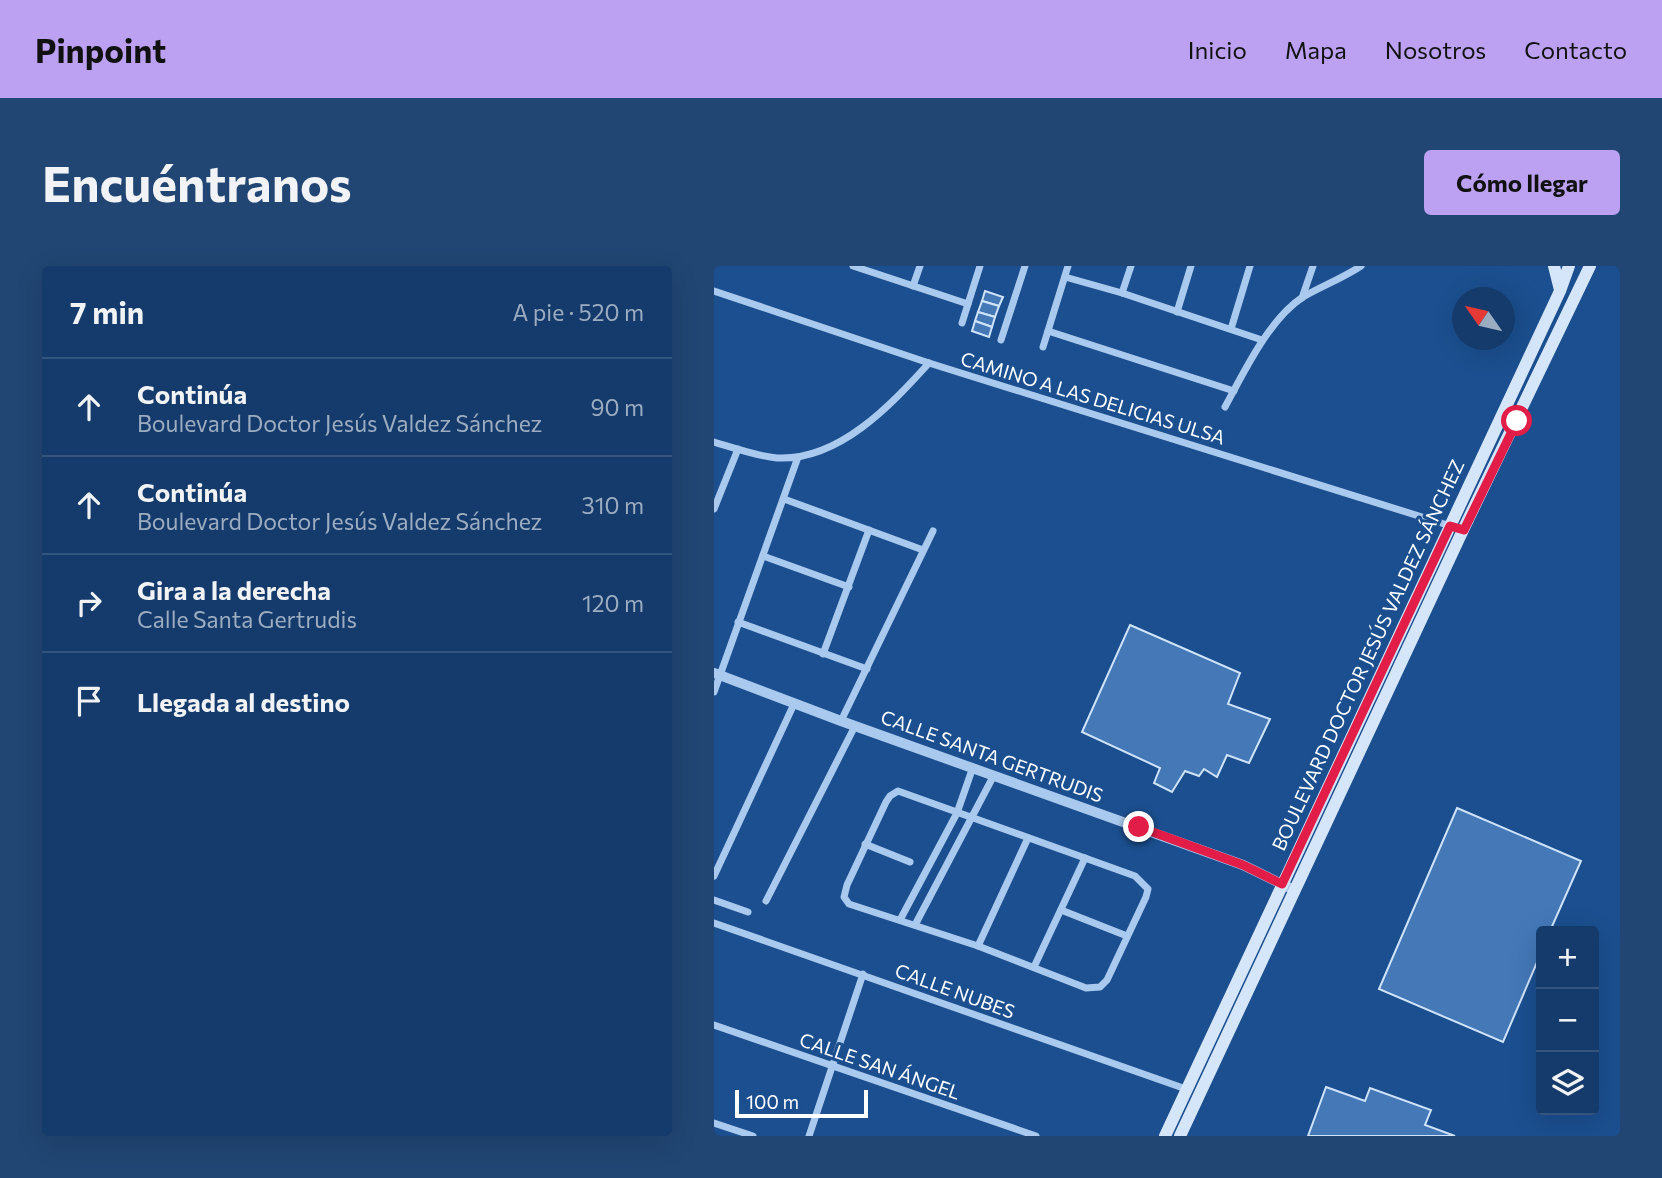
<!DOCTYPE html>
<html lang="es">
<head>
<meta charset="utf-8">
<style>
  body { margin:0; font-family:Commissioner,sans-serif; background:#214673; color:#f1f3f6 }
  .controls { position:absolute; right:21px; bottom:21px; display:grid; overflow:hidden; border-radius:7px; box-shadow:0 7px 28px #0002 }
  .controls button { width:63px; height:63px; display:grid; place-items:center; padding:0; border:0; border-bottom:2px solid #33557e; background:#143b6b; color:#f1f3f6; font:35px sans-serif }
  .compass { position:absolute; left:738px; top:21px; width:63px; height:63px; border-radius:50%; background:#143b6b; box-shadow:0 7px 28px #0002; rotate:304deg }
  .scale { position:absolute; left:21px; bottom:18px; width:133px; box-sizing:border-box; padding-left:7px; border:4px solid #fff; border-top:0; font-size:19px; line-height:24px; white-space:nowrap; color:#fff; -webkit-text-stroke:5px #1b4f8f; paint-order:stroke }
  .stop { position:absolute; width:21px; height:21px; margin:-16px; border:5px solid #e11d48; border-radius:50%; background:#fff }
  .stop.end { background:#e11d48; border-color:#fff; box-shadow:0 2px 7px #0008 }
  .list { margin:0; padding:0; list-style:none }
  h2 { display:flex; justify-content:space-between; align-items:center; height:91px; margin:0; padding:0 28px; font-size:30px }
  h2 small { font-size:23px; font-weight:400; color:#9dadc1 }
  .list li { display:grid; grid-template-columns:46px 1fr auto; gap:21px; align-items:center; box-sizing:border-box; height:98px; padding:0 28px; border-top:2px solid #33557e }
  .list b { display:block; font-size:26px; white-space:nowrap }
  .list p { margin:0; font-size:23px; white-space:nowrap; color:#9dadc1 }
  .list em { font-size:23px; font-style:normal; color:#9dadc1 }
  .icon { flex:none; width:38px; height:38px; fill:none; stroke:currentColor; stroke-width:2; stroke-linecap:round; stroke-linejoin:round }
  .map { position:relative; flex:none; width:906px; height:870px; overflow:hidden; border-radius:7px }
  header { display:flex; align-items:center; gap:42px; box-sizing:border-box; height:98px; padding:0 35px; background:#bca0f2; color:#111 }
  header strong { font-size:33px }
  nav { display:flex; gap:38px; margin-inline-start:auto; font-size:24px }
  .intro { display:flex; align-items:center; justify-content:space-between; box-sizing:border-box; height:168px; padding:0 42px }
  h1 { margin:0; font-size:49px }
  .button { padding:18px 32px; border-radius:7px; background:#bca0f2; color:#111; font-size:24px; font-weight:700 }
  main { display:flex; gap:42px; padding:0 42px }
  aside { flex:1; background:#143b6b; border-radius:7px; box-shadow:0 7px 28px #0002 }
  .map>svg:first-child { display:block }
  .building { fill:#4478b7; stroke:#cfe3fa; stroke-width:2 }
  .lines { fill:none; stroke-linecap:round; stroke-linejoin:round }
  .minor { stroke:#a9c9ee; stroke-width:7 }
  .tertiary { stroke:#a9c9ee; stroke-width:10 }
  .secondary { stroke:#d6e6fa; stroke-width:12 }
  .route { stroke:#e11d48; stroke-width:9 }
  .labels { text-anchor:middle; stroke-width:6; stroke-linejoin:round; paint-order:stroke }
  .street-label { font-size:19px; fill:#fff; stroke:#1b4f8f }
</style>
</head>
<body>
<header>
<strong>Pinpoint</strong>
<nav><a>Inicio</a><a>Mapa</a><a>Nosotros</a><a>Contacto</a></nav>
</header>
<div class="intro"><h1>Encuéntranos</h1><a class="button">Cómo llegar</a></div>
<main>
<aside>
<h2>7 min<small>A pie · 520 m</small></h2>
<ul class="list">
<li><svg class="icon" aria-label="ahead" viewBox="0 0 24 24"><path d="M12 20V5M6 11l6-6 6 6"/></svg><div><b>Continúa</b><p>Boulevard Doctor Jesús Valdez Sánchez</p></div><em>90 m</em></li>
<li><svg class="icon" aria-label="ahead" viewBox="0 0 24 24"><path d="M12 20V5M6 11l6-6 6 6"/></svg><div><b>Continúa</b><p>Boulevard Doctor Jesús Valdez Sánchez</p></div><em>310 m</em></li>
<li><svg class="icon" aria-label="right" viewBox="0 0 24 24"><path d="M7 20v-9h11M14 6l5 5-5 5"/></svg><div><b>Gira a la derecha</b><p>Calle Santa Gertrudis</p></div><em>120 m</em></li>
<li><svg class="icon" aria-label="arrive" viewBox="0 0 24 24"><path d="M6 21V4h12l-3 4 3 4H6"/></svg><div><b>Llegada al destino</b></div></li>
</ul>
</aside>
<div class="map">
<svg width="906" height="870" viewBox="0 0 906 870">
  <rect width="100%" height="100%" fill="#1b4f8f"/>
  <g class="building">
    <polygon points="271,25 289,31 285,40 268,35"/>
    <polygon points="268,35 285,40 281,51 264,46"/>
    <polygon points="264,46 281,51 278,61 261,55"/>
    <polygon points="261,55 278,61 275,71 258,65"/>
    <polygon points="416,359 526,407 514,438 556,453 535,497 513,489 503,511 490,503 485,510 471,505 458,526 440,517 446,502 368,466"/>
    <polygon points="743,542 867,595 836,665 827,665 827,687 789,776 665,723"/>
    <polygon points="612,821 651,835 656,822 717,844 711,859 741,870 594,870"/>
  </g>
  <g class="lines">
    <g class="minor">
      <polyline points="139,0 254,38"/>
      <polyline points="351,11 408,27 548,74"/>
      <polyline points="199,20 206,0"/>
      <polyline points="0,25 215,97 740,261"/>
      <polyline points="408,27 417,0"/>
      <polyline points="588,32 599,0"/>
      <polyline points="463,46 477,0"/>
      <polyline points="248,57 266,0"/>
      <polyline points="517,63 536,0"/>
      <polyline points="334,65 520,125"/>
      <polyline points="287,74 311,0"/>
      <polyline points="329,81 354,0"/>
      <path d="M511,141C530,106 555,53 589,31C608,20 629,12 647,0"/>
      <path d="M0,176C20,182 42,190 63,192C125,195 177,139 215,97"/>
      <polyline points="70,233 209,284"/>
      <polyline points="0,243 24,183"/>
      <polyline points="49,290 135,321"/>
      <polyline points="24,356 153,403"/>
      <polyline points="109,388 155,264"/>
      <polyline points="0,426 84,191"/>
      <polyline points="127,455 219,265"/>
      <polygon points="184,525 421,610 434,623 432,631 393,714 386,721 372,722 264,680 135,638 130,631 133,619 172,536 176,530"/>
      <polyline points="151,578 196,596"/>
      <polyline points="0,610 80,438"/>
      <polyline points="0,634 34,646"/>
      <polyline points="52,635 141,460"/>
      <polyline points="347,644 413,670"/>
      <polyline points="186,654 243,547 259,501"/>
      <polyline points="0,657 472,823"/>
      <polyline points="201,659 280,509"/>
      <polyline points="264,680 314,572"/>
      <polyline points="320,701 371,592"/>
      <polyline points="0,759 322,870"/>
      <polyline points="0,857 39,870"/>
      <polyline points="95,870 149,708"/>
    </g>
    <polyline class="tertiary" points="0,407 127,455 529,599 576,622"/>
    <g class="secondary">
      <polyline points="840,0 846,24"/>
      <polyline points="451,870 846,25 855,0"/>
      <polyline points="466,870 749,264 876,0"/>
    </g>
  </g>
  <g class="lines">
    <polyline class="route" points="425,561 529,599 568,618 736,260 750,264 803,155"/>
  </g>
  <g class="labels">
    <g class="street-label">
      <text transform="translate(379 132) rotate(17)" y="7">CAMINO A LAS DELICIAS ULSA</text>
      <text transform="translate(654 389) rotate(-65)" y="7">BOULEVARD DOCTOR JESÚS VALDEZ SÁNCHEZ</text>
      <text transform="translate(278 490) rotate(20)" y="7">CALLE SANTA GERTRUDIS</text>
      <text transform="translate(241 725) rotate(20)" y="7">CALLE NUBES</text>
      <text transform="translate(166 800) rotate(19)" y="7">CALLE SAN ÁNGEL</text>
    </g>
  </g>
</svg>
<div class="controls">
<button>+</button>
<button>−</button>
<button><svg class="icon" aria-label="layers" viewBox="0 0 24 24"><path d="M12 4l9 5-9 5-9-5zM3 14l9 5 9-5"/></svg></button>
</div>
<svg class="compass" viewBox="-18 -18 36 36"><path d="M0-13l5 13h-10z" fill="#e53935"/><path d="M0 13l5-13h-10z" fill="#9dadc1"/></svg>
<div class="scale">100 m</div>
<div class="stop" style="left:803px;top:155px"></div>
<div class="stop end" style="left:425px;top:561px"></div>
</div>
</main>
</body>
</html>
